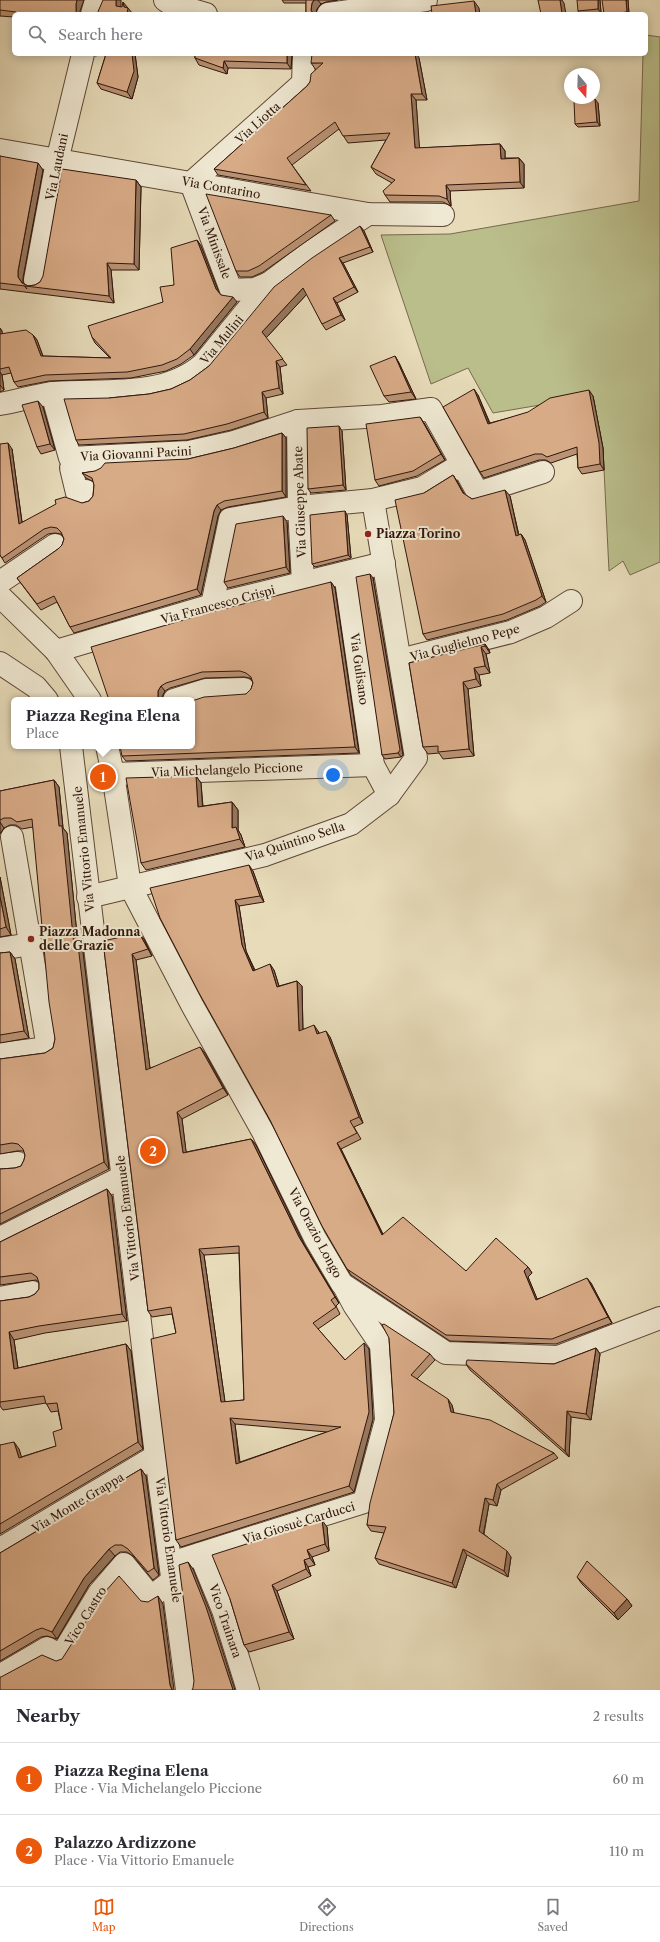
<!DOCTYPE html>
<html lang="en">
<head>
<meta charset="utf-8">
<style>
  body { margin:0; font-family:"Libre Caslon Text",serif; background:#f7f7f7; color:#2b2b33 }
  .compass { position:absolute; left:564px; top:68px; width:36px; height:36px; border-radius:50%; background:#fff; box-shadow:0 2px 10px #0003; rotate:161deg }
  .you { position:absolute; left:333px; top:775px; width:14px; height:14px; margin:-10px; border:3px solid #fff; border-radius:50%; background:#1a73e8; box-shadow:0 0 0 6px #1a73e833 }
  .badge { display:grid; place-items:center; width:26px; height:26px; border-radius:50%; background:#ea580c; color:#fff; font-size:13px; font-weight:700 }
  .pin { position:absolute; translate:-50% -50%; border:2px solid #fff; box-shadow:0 1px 4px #0006 }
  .popup { position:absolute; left:11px; top:697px; width:184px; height:52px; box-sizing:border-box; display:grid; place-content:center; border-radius:6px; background:#fff; filter:drop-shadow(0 1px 3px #0005); font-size:13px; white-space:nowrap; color:#7c7c81 }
  .popup b { font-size:15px; color:#2b2b33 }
  .popup::after { content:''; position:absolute; left:50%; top:100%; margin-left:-8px; border:8px solid transparent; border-top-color:#fff }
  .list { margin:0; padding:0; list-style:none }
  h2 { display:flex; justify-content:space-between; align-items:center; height:52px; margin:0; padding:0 16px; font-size:17px }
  h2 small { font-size:13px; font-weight:400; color:#7c7c81 }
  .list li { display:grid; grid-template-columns:26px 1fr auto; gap:12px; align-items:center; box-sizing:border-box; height:72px; padding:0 16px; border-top:1px solid #e1e1e2 }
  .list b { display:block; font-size:15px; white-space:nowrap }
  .list p { margin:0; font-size:13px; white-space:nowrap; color:#7c7c81 }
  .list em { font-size:13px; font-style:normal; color:#7c7c81 }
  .icon { flex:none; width:22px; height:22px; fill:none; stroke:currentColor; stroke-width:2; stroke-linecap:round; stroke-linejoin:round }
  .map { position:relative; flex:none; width:660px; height:1690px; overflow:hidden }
  .search { position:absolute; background:#fff; box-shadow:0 2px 10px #0003; left:12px; right:12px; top:12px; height:44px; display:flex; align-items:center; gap:10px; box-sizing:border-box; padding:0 14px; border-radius:6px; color:#7c7c81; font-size:15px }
  .sheet { height:196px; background:#fff }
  nav { display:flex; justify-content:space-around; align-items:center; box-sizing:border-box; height:56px; border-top:1px solid #e1e1e2; background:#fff; font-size:11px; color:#7c7c81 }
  nav a { display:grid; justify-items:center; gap:2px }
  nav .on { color:#ea580c }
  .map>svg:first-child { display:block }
  .green { fill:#babe8b; stroke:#766a4c }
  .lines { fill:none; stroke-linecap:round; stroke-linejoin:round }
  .minor-casing { stroke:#5e4737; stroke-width:24 }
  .minor { stroke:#efe8d2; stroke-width:22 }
  .wall { fill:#ba9374; stroke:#31160c; fill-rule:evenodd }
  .shaded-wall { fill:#97785e; stroke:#31160c }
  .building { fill:#d8ab87; stroke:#31160c; fill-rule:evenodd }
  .poi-dot { fill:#8f2418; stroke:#efe8d2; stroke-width:1.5 }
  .labels { text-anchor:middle; stroke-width:4; stroke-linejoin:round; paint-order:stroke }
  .street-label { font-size:12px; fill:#31160c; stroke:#efe8d2 }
  .poi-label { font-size:12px; font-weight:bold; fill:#31160c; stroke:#efe8d2; text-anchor:start }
</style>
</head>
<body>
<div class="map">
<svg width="660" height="1690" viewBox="0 0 660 1690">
  <rect width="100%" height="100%" fill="#e7dbb9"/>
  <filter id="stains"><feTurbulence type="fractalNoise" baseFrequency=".005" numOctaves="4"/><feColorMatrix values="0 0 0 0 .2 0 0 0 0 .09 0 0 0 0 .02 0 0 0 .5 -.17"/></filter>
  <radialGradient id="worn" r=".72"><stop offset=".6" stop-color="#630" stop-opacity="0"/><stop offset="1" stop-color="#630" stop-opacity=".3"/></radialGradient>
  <polygon class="green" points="646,35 660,37 660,562 630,575 623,561 609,571 603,449 593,396 493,413 468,368 431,384 381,235 450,234 639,201 643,54 646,54"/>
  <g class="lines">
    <g class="minor-casing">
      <g id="minor">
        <polyline points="165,0 171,4 206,14"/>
        <polyline points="92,14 96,0"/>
        <polyline points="328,14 426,0"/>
        <polyline points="0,150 368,214 443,215"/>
        <polyline points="35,280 57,161 83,54"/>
        <polyline points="269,283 255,289 231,290 191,183 303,83 304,54"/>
        <polyline points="52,393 70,458 189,452 234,442 298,421 382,416 431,409 478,493 543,472"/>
        <path d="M0,404C18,401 36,395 54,393C103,389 163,399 203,364L269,283L309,253L368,214"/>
        <polyline points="298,421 299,507 303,583"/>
        <polyline points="86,496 86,491 77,493 71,468 97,464"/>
        <polyline points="345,573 373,765 389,795"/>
        <polyline points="0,582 55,545"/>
        <polyline points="0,596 56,651 90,700"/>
        <polyline points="212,605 230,519 299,507 373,500 422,488 462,464"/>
        <polyline points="56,651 212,605 384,563"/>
        <polyline points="400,660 511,632 546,617 571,601"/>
        <polyline points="0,663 36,687 47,700"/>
        <polyline points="174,700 206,690 244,689"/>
        <polyline points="71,746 156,1456 187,1690"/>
        <polyline points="107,746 113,774 130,886 192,1005 263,1132 315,1238 342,1284 446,1353 558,1357 660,1318"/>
        <polyline points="113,774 373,765"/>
        <polyline points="88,897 265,855 351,824 389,795 416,758 373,500"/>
        <polyline points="0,949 31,944"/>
        <polyline points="0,1054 48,1048 12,837"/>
        <polyline points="0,1165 18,1163"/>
        <polyline points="0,1238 124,1176"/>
        <polyline points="0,1298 32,1292"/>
        <polyline points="0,1549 156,1456"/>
        <polyline points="200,1554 223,1610 248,1690"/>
        <polyline points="171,1563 364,1502 386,1420 381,1345 354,1305 345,1288"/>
        <polyline points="6,1672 47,1648 61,1656 99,1593 124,1564 151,1597 173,1580"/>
      </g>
    </g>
    <use href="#minor" class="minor"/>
  </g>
  <g class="wall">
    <polygon points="0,0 80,11 80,14 14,14 14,17 0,16"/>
    <polygon points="282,0 338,0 326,2 321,4 317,9 316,14 306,14 306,3 284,3"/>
    <polygon points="600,0 601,13 580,14 578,11"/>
    <polygon points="628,0 629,14 604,14"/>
    <polygon points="94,54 135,54 138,77 132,99 101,89 97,83 106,54 95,56"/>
    <polygon points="195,54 292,54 291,69 228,68 227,74 199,65 195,58"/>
    <polygon points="419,58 427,100 416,100 419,148 500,144 505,151 505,158 519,158 524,164 524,188 450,191 451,206 443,202 390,202 385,195 392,183 376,174 371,167 386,140 348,143 339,129 292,165 311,191 218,175 214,169 307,86 310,82 316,70 311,63"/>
    <polygon points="598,103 600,126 578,127 575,124"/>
    <polygon points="0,156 43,170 23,278 23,283 28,286 35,285 40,282 136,180 141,187 139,270 111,270 114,303 0,289"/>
    <polygon points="331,215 335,221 263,272 252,277 240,277 236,271"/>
    <polygon points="360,226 364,231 373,252 343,263 358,292 337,303 345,320 326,330 322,324 307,294 266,338 287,365 280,367 283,394 266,398 268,418 231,430 187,440 79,445 76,440 109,398 149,394 171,389 190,380 209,366"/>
    <polygon points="197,240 201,246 219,293 221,295 237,302 194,355 181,364 166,371 131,378 49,381 18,387 14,382 11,373 2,375 4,390 0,392 0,328 2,331 2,334 33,335 37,340 43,356 110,358 95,343 92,337 163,302 174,285"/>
    <polygon points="395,356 399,363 416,399 389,402 384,396"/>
    <polygon points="478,395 490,423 593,396 603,448 604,470 582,474 578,468 577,454 551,463 546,460 539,460 484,478 480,472"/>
    <polygon points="43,407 55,450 41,454 37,447"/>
    <polygon points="424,423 445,460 417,476 379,486 375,480"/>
    <polygon points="342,431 346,490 311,493 308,489"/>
    <polygon points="282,433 286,438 286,497 228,507 221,510 218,516 201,595 74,633 70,627 57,602 41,610 17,578 58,549 62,545 64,539 62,535 61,534 55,533 48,534 5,563 0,555 12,449 22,522 89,501 93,496 94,485 94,482 86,478 82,473 188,459 234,448"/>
    <polygon points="453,475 464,494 472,499 510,496 519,535 521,534 525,540 546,602 540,606 507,620 427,640 423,634 424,493"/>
    <polygon points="347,515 351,558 315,567 312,564"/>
    <polygon points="287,522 290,573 228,588 224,582"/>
    <polygon points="373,578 403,755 401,757 385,759 382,755"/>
    <polygon points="331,582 335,588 359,753 126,761 122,756 246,694 251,689 253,683 251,679 250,678 244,677 205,678 170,688 165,691 162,697 162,700 109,700"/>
    <polygon points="485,644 489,650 490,653 486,654 490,673 479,675 481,686 468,689 474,756 443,759 439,753 428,754 423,747 409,663"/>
    <polygon points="196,776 201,783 203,806 232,802 238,810 238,830 241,835 245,847 146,870 141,863"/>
    <polygon points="54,780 59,787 63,828 67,833 78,945 83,952 109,1169 0,1224 0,1169 15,1168 21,1166 24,1160 25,1155 25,1153 23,1151 17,1151 0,1154 0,1059 45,1053 53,1048 55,1039 33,827 22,829 16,825 10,825 4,828 0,834 0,791"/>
    <polygon points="253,871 264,902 239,906 246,951 255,970 274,970 279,986 297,981 302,986 303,1029 318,1031 319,1033 330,1037 363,1123 354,1127 361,1139 341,1149 383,1234 466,1271 528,1267 532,1273 528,1277 537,1299 591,1283 612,1323 556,1344 450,1341 351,1275 347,1269 270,1120 160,918"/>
    <polygon points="0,877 11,935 0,937"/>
    <path d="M144,939L152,956L136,960L150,1068L205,1053L228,1095L182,1119L186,1152L251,1139L256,1145L304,1244L339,1303L336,1306L340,1314L318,1329L345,1360L369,1349L373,1419L354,1492L181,1547L176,1540V1333L172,1314L152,1317L148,1311L103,941ZM239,1253L244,1400L225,1402L204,1255ZM235,1424L327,1432L240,1462Z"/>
    <polygon points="10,952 15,959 29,1038 0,1043 0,953"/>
    <polygon points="107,1189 112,1196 127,1321 45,1333 14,1340 18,1368 126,1344 131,1351 143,1449 0,1534 0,1445 19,1449 21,1457 56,1446 62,1429 58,1411 51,1412 46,1403 3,1410 0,1406 0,1301 29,1297 35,1294 39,1289 39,1282 36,1280 0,1285 0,1242"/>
    <polygon points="389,1338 430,1354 435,1360 417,1379 452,1405 454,1413 554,1453 558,1458 501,1490 497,1506 489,1504 484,1534 511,1557 508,1577 467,1555 456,1588 379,1564 375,1558 384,1533 371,1531 367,1525 394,1413"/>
    <polygon points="596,1348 600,1354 591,1420 571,1417 569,1457 470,1370 466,1364 554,1364"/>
    <polygon points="141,1469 146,1476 159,1575 153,1580 133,1556 127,1552 120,1552 115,1556 89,1585 57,1639 47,1636 41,1637 0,1661 0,1553"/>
    <polygon points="327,1527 329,1551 312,1557 315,1565 308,1567 311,1576 277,1591 294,1639 249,1652 244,1645 230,1599"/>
    <polygon points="577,1577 627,1599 632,1606 618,1620 582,1584"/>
  </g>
  <g class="shaded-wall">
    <polygon points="77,0 84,0 80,11 80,14 77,14 76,11 76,4"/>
    <polygon points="116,0 121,0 121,12 116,6"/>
    <polygon points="314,0 318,0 321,4 317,9 316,14 313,14 311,10 312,3"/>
    <polygon points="560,0 562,0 564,3 566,14 562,14"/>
    <polygon points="598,0 600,0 601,13 598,9"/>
    <polygon points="626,0 628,0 629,14 627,12"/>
    <polygon points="474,1 479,8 480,14 476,14"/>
    <polygon points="123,2 133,14 127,14 124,7"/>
    <polygon points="132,54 135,54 138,77 132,99 127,92"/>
    <polygon points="287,54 292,54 291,69 287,63"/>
    <polygon points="415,54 417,54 419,58 427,100 422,94"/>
    <polygon points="224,61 228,68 227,74 223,68"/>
    <polygon points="411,94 416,100 420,154 415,148"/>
    <polygon points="595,99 598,103 600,126 597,122"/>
    <polygon points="500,144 505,151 505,165 501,159"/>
    <polygon points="519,158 524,164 524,188 520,182"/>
    <polygon points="38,163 43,170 23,278 23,284 27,289 18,277 18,271"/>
    <polygon points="136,180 141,187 139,270 134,264"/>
    <polygon points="446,185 450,191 451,206 447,199"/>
    <polygon points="360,226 364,231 373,252 370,247"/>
    <polygon points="197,240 201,246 220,295 216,289"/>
    <polygon points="339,258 343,263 358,292 354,287"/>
    <polygon points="107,263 111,270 114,303 109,296"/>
    <polygon points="303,288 307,294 266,338 262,332"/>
    <polygon points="233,297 237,302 194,355 190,349"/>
    <polygon points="333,298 337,303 345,320 341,315"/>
    <polygon points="0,328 2,331 3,340 0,336"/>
    <polygon points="33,335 37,340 45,362 41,356"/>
    <polygon points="395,356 399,363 416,399 411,392"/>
    <polygon points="276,361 280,367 283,394 279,388"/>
    <polygon points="0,372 2,375 4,390 0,385"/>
    <polygon points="474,389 478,395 492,430 488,424"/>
    <polygon points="589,390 593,396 603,448 604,470 600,464"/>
    <polygon points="262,392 266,398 268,418 264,412"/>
    <polygon points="38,401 43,407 55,450 50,444"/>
    <polygon points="420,417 424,423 445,460 441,454"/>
    <polygon points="339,426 342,431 346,490 343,485"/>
    <polygon points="282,433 286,438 286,497 282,491"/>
    <polygon points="8,443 12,449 23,530 19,524"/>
    <polygon points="453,475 457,481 467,499 463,493"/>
    <polygon points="505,490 510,496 520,542 516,536"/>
    <polygon points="217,505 221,510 218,516 201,595 197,589 214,511"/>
    <polygon points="345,511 347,515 351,558 348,555"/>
    <polygon points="283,516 287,522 290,573 286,567"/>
    <polygon points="521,534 525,540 546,602 542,596"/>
    <polygon points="370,574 373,578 403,755 401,757 398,753"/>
    <polygon points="331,582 335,588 359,753 355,747"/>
    <polygon points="485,644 489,650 490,653 485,646"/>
    <polygon points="481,647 486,654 490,673 485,666"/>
    <polygon points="474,668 479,675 481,686 476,679"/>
    <polygon points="463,682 468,689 474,756 469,749"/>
    <polygon points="161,686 165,691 162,697 162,700 159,700 158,699 158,691"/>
    <polygon points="196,776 201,783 203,815 198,807"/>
    <polygon points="54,780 59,787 63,828 67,833 78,945 83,952 109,1169 104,1162 74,946 59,826"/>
    <polygon points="232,802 238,810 238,830 241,835 245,847 232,828"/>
    <polygon points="0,822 4,828 0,834"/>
    <polygon points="249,865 253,871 264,902 260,896"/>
    <polygon points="0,877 11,935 6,927 0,897"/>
    <polygon points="235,900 239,906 246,951 257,977 253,971 242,945"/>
    <polygon points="139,933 144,939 152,956 148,949"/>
    <polygon points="10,952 15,959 29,1038 24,1031"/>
    <polygon points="132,954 136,960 151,1076 146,1070"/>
    <polygon points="270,964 274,970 281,993 277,987"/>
    <polygon points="297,981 302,986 303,1037 299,1031"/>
    <polygon points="314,1025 318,1031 321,1040 317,1034"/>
    <polygon points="326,1031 330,1037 363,1123 359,1117"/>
    <polygon points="200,1047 205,1053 228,1095 223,1088"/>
    <polygon points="177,1112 182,1119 187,1159 183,1153"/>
    <polygon points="251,1139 256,1145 304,1244 339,1303 335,1297 299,1237"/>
    <polygon points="337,1143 341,1149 386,1241 382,1235"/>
    <polygon points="107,1189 112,1196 127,1321 122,1314"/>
    <polygon points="199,1249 204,1255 226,1409 221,1402"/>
    <polygon points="528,1267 532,1273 528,1277 540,1306 536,1300 524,1271"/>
    <polygon points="587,1278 591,1283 612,1323 608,1317"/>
    <polygon points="9,1332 14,1340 19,1376 14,1369"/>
    <polygon points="364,1343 369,1349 373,1419 354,1492 349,1486"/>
    <polygon points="126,1344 131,1351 143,1449 138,1442"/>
    <polygon points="596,1348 600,1354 591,1420 586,1414"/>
    <polygon points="448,1399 452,1405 455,1418 451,1412"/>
    <polygon points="567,1411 571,1417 569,1457 565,1451"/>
    <polygon points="230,1418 235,1424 240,1470 236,1464"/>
    <polygon points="14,1442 19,1449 24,1465 19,1458"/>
    <polygon points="141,1469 146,1476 159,1575 154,1568"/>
    <polygon points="497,1484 501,1490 497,1506 493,1500"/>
    <polygon points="485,1498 489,1504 483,1536 479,1531"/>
    <polygon points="322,1520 327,1527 329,1551 325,1544"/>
    <polygon points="109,1549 115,1556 89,1585 57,1639 52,1632 84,1578"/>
    <polygon points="463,1549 467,1555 456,1588 452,1583"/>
    <polygon points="307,1550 312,1557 315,1565 310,1558"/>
    <polygon points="507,1551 511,1557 508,1577 504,1571"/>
    <polygon points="304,1560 308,1567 311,1576 306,1569"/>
    <polygon points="188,1562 193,1569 211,1614 235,1690 233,1690"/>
    <polygon points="272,1585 277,1591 294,1639 289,1632"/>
    <polygon points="158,1596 163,1604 174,1690 172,1690 170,1685"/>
    <polygon points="627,1599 632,1606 618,1620 614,1613"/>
  </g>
  <g class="building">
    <polygon points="0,0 77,0 76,4 76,11 77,14 16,14 16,12 0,10"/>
    <polygon points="103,0 116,0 116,6 122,7 123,2 124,7 128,8 127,14 97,14"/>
    <polygon points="306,0 314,0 312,3 311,10 313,14 306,14"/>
    <polygon points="538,0 560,0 562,14 541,14"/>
    <polygon points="577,0 598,0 598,9 578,11"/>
    <polygon points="602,0 626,0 627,12 609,14 604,14"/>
    <polygon points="474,1 476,14 432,14 431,6"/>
    <polygon points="106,54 132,54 134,71 127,92 97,83"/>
    <polygon points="195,54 287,54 287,63 224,61 223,68 195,58"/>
    <polygon points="312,54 415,54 422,94 411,94 415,148 500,144 501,159 519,158 520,182 446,185 447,199 439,196 385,195 383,191 395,180 371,167 390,133 343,136 335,122 287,158 306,185 214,169 307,86 310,82 311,74 323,63 311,63"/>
    <polygon points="595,99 597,122 575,124 574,101"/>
    <polygon points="0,156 38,163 18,271 18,277 22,283 28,286 35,285 40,282 43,276 62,169 136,180 134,264 107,263 109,296 0,283"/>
    <polygon points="206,194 331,215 259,266 248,271 236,271"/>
    <polygon points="360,226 370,247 339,258 354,287 333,298 341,315 322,324 303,288 262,332 283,359 276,361 279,388 262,392 264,412 227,424 184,434 76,440 64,399 109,398 149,394 171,389 190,380 209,366 274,287 312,258"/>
    <polygon points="197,240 216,289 221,295 233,297 190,349 177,359 162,365 127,372 45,375 14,382 9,367 0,369 0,334 26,330 33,335 41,356 111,358 92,337 88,326 163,302 160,287 174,285 171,248"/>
    <polygon points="395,356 411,392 384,396 370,366"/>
    <polygon points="474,389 488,424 528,412 550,398 589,390 599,443 600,464 578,468 577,447 547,457 542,454 535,454 480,472 443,407"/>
    <polygon points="38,401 50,444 37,447 22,405"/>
    <polygon points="420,417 441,454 413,471 375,480 366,424"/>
    <polygon points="339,426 343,485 308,489 307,428"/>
    <polygon points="282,433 282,491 224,501 217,505 214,511 197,589 70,627 54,596 37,604 17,578 58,549 62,545 64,539 61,532 57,528 51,527 44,529 2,558 0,555 0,444 8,443 19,524 56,504 55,500 65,497 82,503 89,501 93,496 94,485 92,478 82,473 95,471 101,468 105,463 188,459 234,448"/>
    <polygon points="453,475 463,493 472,499 505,490 516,536 521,534 542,596 536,600 503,614 423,634 395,500 424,493"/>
    <polygon points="345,511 348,555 312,564 310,515"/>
    <polygon points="283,516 286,567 224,582 236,524"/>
    <polygon points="370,574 400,750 398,753 382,755 356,577"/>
    <polygon points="331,582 355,747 122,756 120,746 192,746 192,701 204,697 246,694 251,689 253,683 251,677 246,673 240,671 202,672 166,683 161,686 158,691 158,699 159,700 109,700 91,647 211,612"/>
    <polygon points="485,644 485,646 481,647 485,666 474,668 476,679 463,682 469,749 438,752 438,746 423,747 409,663"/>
    <polygon points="196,776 198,807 232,802 232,828 236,827 240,839 141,863 126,778"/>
    <polygon points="54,780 59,826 62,826 74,946 78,945 104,1162 0,1214 0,1169 15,1168 21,1166 24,1160 25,1155 23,1149 18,1144 12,1143 0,1145 0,1059 45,1053 53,1048 55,1039 49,1002 32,819 17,822 11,818 4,818 0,820 0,791"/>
    <polygon points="249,865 260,896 235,900 242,945 253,971 270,964 277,987 297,981 299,1031 314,1025 317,1034 326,1031 359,1117 350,1121 357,1133 337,1143 382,1235 403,1217 466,1271 496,1238 528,1267 524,1271 536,1300 587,1278 608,1317 552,1339 446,1335 347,1269 322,1226 270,1120 199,993 160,918 150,888"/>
    <polygon points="0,897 6,927 0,929"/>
    <path d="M139,933L148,949L132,954L146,1070L200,1047L223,1088L177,1112L183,1153L251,1139L299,1237L335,1297L331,1300L336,1307L313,1323L345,1360L364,1343L369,1412L349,1486L176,1540L151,1339L176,1333L171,1307L148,1311L103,941ZM239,1246L244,1400L221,1402L199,1249ZM230,1418L341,1427L236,1464Z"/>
    <polygon points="10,952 24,1031 0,1035 0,953"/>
    <polygon points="107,1189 122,1314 39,1326 9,1332 14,1369 126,1344 138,1442 0,1524 0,1445 14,1442 19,1458 56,1446 53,1432 62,1429 57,1403 46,1404 44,1396 0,1402 0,1301 29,1297 35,1294 39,1289 39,1283 37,1277 31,1273 0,1277 0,1242"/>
    <polygon points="384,1324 430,1354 411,1375 448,1399 451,1412 490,1420 554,1453 497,1484 493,1500 485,1498 479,1531 507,1551 504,1571 463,1549 452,1583 375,1558 386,1527 367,1525 370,1503 394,1413 389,1338 382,1325"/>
    <polygon points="596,1348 586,1414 567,1411 565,1451 466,1364 467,1360 554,1364"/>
    <polygon points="141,1469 154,1568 148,1572 128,1549 122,1545 115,1545 109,1549 84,1578 52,1632 42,1628 36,1630 0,1651 0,1553"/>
    <polygon points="322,1520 325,1544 307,1550 310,1558 304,1560 306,1569 272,1585 289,1632 244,1645 230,1599 212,1555"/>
    <polygon points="587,1561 627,1599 614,1613 577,1577"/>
    <polygon points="188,1562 206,1607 233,1690 192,1690 193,1688 194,1681 179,1565"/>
    <polygon points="119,1576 141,1601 148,1602 158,1596 170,1685 172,1690 0,1690 0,1677 1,1677 42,1655 56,1661 62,1659 104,1593"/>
  </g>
  <g class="poi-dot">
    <circle cx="368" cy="534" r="4"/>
    <circle cx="31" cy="939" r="4"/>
  </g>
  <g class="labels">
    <g class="street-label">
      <text transform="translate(258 123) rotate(-42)" y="4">Via Liotta</text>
      <text transform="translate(57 167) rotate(-78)" y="4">Via Laudani</text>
      <text transform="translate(221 188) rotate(10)" y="4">Via Contarino</text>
      <text transform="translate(214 243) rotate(70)" y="4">Via Minissale</text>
      <text transform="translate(222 340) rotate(-50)" y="4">Via Mulini</text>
      <text transform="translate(136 454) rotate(-3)" y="4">Via Giovanni Pacini</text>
      <text transform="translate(300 502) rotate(-92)" y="4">Via Giuseppe Abate</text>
      <text transform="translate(218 605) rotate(-15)" y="4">Via Francesco Crispi</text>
      <text transform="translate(465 643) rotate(-15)" y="4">Via Guglielmo Pepe</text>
      <text transform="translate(359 669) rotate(82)" y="4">Via Gulisano</text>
      <text transform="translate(227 770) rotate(-2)" y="4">Via Michelangelo Piccione</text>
      <text transform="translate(295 842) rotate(-18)" y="4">Via Quintino Sella</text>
      <text transform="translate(84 849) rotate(-96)" y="4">Via Vittorio Emanuele</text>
      <text transform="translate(128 1218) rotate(-97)" y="4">Via Vittorio Emanuele</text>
      <text transform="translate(315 1233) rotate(62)" y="4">Via Orazio Longo</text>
      <text transform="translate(78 1503) rotate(-31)" y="4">Via Monte Grappa</text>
      <text transform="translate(299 1523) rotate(-17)" y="4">Via Giosuè Carducci</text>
      <text transform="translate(168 1540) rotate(82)" y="4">Via Vittorio Emanuele</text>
      <text transform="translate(86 1616) rotate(-58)" y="4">Vico Castro</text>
      <text transform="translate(225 1621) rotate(71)" y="4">Vico Trainara</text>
    </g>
    <g class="poi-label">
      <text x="376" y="538">Piazza Torino</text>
      <text x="39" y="936">Piazza Madonna<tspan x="39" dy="14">delle Grazie</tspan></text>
    </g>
  </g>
  <rect width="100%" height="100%" filter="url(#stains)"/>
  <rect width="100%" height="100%" fill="url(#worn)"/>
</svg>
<svg class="compass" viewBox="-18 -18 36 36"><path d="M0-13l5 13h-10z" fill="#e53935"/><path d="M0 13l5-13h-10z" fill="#7c7c81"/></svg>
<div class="you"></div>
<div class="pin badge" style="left:103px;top:777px">1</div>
<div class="popup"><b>Piazza Regina Elena</b>Place</div>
<div class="pin badge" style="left:153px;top:1151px">2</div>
<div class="search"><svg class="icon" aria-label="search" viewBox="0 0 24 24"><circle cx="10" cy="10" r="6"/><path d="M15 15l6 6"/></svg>Search here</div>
</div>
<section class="sheet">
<h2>Nearby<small>2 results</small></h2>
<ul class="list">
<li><span class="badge">1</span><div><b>Piazza Regina Elena</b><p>Place · Via Michelangelo Piccione</p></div><em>60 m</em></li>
<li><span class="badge">2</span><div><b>Palazzo Ardizzone</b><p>Place · Via Vittorio Emanuele</p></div><em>110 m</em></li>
</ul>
</section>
<nav>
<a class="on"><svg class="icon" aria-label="map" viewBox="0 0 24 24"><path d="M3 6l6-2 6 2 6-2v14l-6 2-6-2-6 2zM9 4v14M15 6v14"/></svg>Map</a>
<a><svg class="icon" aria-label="directions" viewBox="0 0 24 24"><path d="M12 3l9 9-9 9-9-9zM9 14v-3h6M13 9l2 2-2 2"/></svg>Directions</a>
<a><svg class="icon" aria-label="saved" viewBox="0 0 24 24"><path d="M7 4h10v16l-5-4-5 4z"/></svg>Saved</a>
</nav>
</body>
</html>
